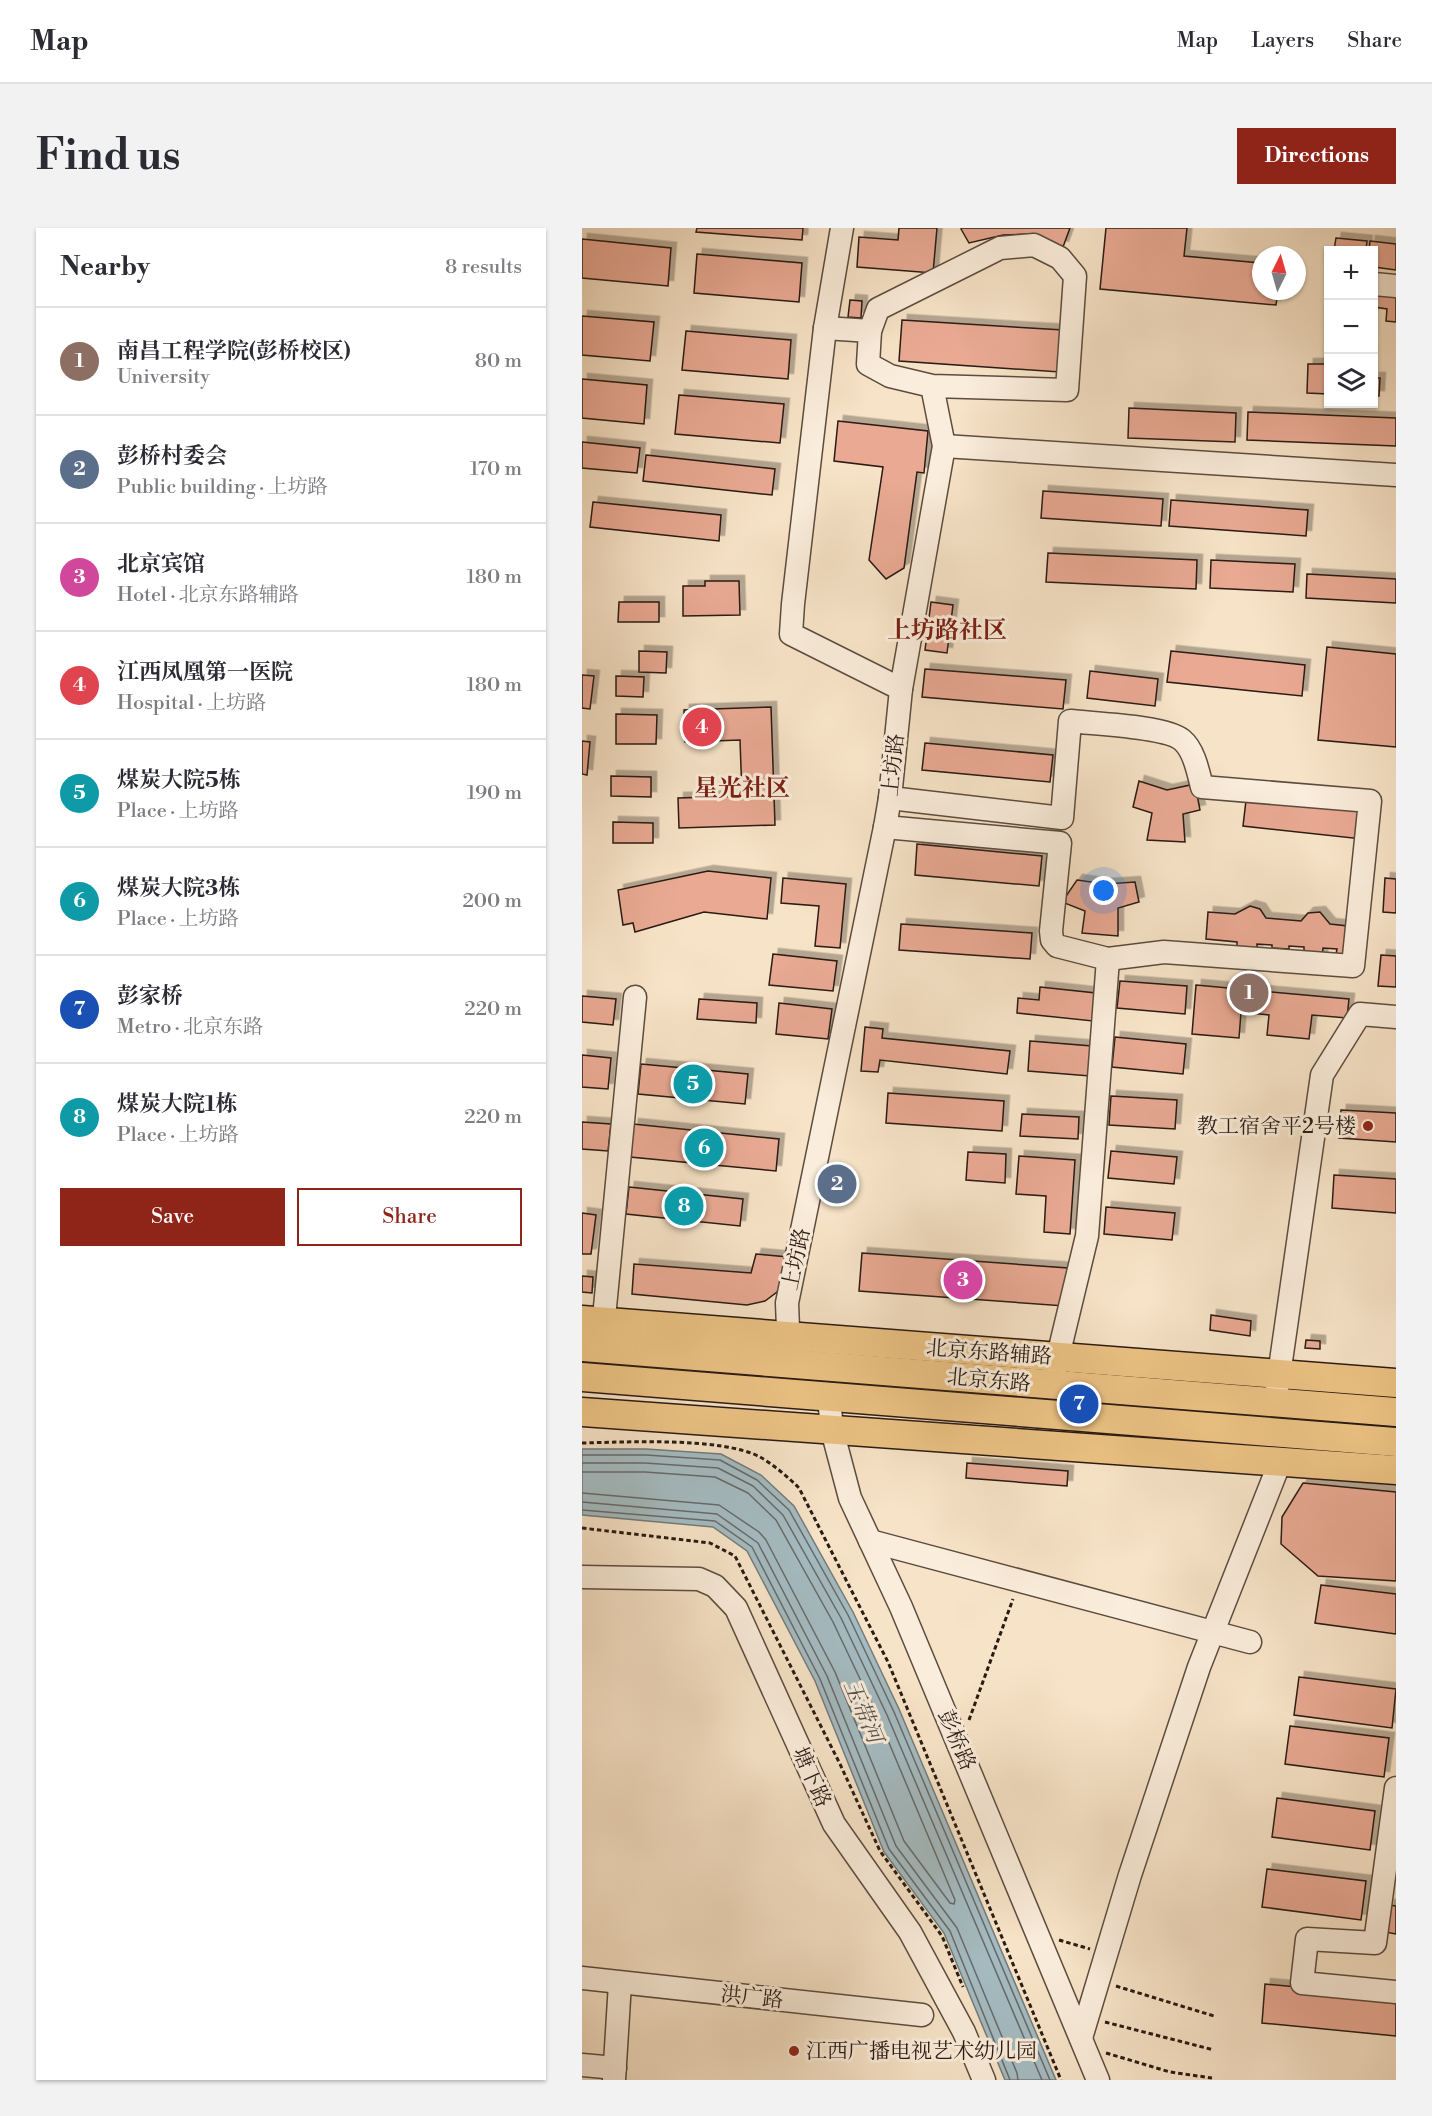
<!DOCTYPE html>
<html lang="en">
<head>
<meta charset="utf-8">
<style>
  body { margin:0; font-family:"Libre Bodoni","Noto Serif SC",serif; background:#f2f2f3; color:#2b2b33 }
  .controls { position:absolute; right:18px; top:18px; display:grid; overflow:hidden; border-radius:0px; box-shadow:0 2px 4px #0004 }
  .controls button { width:54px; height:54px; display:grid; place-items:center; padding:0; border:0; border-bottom:2px solid #e1e1e2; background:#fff; color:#2b2b33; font:30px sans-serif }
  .compass { position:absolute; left:670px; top:18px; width:54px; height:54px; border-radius:50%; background:#fff; box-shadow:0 2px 4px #0004; rotate:5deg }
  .you { position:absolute; left:522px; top:663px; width:21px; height:21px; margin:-15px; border:4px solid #fff; border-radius:50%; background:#1a73e8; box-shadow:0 0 0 9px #1a73e833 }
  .badge { display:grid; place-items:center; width:39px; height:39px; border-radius:50%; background:#8f2418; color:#fff; font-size:20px; font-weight:700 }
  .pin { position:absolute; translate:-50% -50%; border:3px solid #fff; box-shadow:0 2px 6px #0006 }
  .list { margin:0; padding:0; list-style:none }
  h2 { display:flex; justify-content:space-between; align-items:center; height:78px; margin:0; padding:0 24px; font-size:26px }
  h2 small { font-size:20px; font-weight:400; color:#7c7c81 }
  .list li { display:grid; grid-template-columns:39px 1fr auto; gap:18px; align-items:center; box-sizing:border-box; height:108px; padding:0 24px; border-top:2px solid #e1e1e2 }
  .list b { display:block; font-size:22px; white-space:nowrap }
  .list p { margin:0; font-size:20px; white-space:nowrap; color:#7c7c81 }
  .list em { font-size:20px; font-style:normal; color:#7c7c81 }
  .actions { display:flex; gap:12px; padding:18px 24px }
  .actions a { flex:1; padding:14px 0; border:2px solid #8f2418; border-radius:0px; text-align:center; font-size:21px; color:#8f2418 }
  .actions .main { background:#8f2418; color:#fff }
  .icon { flex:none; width:33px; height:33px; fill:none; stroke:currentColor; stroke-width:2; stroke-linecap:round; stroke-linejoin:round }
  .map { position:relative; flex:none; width:814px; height:1852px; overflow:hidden; border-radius:0px }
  header { display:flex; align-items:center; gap:36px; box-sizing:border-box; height:84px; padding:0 30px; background:#fff; border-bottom:2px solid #e1e1e2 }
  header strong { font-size:28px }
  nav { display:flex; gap:33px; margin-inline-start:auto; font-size:21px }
  .intro { display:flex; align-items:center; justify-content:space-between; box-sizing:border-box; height:144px; padding:0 36px }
  h1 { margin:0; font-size:42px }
  .button { padding:15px 27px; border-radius:0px; background:#8f2418; color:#fff; font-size:21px; font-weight:700 }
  main { display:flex; gap:36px; padding:0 36px }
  aside { flex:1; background:#fff; border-radius:0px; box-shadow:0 2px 4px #0004 }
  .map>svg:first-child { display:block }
  .water { fill:#a4bbc1; stroke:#737b7b; stroke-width:1.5 }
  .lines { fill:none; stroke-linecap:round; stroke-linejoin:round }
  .shore { stroke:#666a6a; stroke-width:1.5 }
  .building { fill:#e9a993; stroke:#291a12; stroke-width:1.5; filter:url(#shadow) }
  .minor-casing { stroke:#5c4c3f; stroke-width:25 }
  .major-casing { stroke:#291a12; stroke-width:31 }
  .path { stroke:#291a12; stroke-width:3; stroke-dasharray:4.5 3; stroke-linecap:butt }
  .minor { stroke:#faeddb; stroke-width:22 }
  .major { stroke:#ecc284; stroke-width:28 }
  .poi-dot { fill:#8f2418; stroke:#faeddb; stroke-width:2 }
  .labels { text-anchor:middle; stroke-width:6; stroke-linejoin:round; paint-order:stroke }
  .street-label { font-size:21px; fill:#291a12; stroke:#faeddb }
  .poi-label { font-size:21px; fill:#291a12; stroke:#faeddb; text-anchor:end }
  .water-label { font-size:22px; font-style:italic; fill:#54524f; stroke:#faeddb }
  .quarter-label { font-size:24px; font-weight:bold; fill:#7a1f14; stroke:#faeddb }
</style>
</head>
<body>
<header>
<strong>Map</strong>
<nav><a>Map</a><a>Layers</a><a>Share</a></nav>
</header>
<div class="intro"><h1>Find us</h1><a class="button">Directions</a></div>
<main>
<aside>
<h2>Nearby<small>8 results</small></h2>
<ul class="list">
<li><span class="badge" style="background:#8d6e63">1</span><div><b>南昌工程学院(彭桥校区)</b><p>University</p></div><em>80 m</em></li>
<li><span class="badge" style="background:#5c6f8a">2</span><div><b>彭桥村委会</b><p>Public building · 上坊路</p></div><em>170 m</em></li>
<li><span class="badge" style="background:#d1479c">3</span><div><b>北京宾馆</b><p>Hotel · 北京东路辅路</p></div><em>180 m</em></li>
<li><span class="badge" style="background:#e0444e">4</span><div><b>江西凤凰第一医院</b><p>Hospital · 上坊路</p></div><em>180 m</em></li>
<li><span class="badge" style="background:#0f9aa8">5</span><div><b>煤炭大院5栋</b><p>Place · 上坊路</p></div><em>190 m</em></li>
<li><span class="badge" style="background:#0f9aa8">6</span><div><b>煤炭大院3栋</b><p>Place · 上坊路</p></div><em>200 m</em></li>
<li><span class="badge" style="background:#1a4fb4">7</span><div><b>彭家桥</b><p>Metro · 北京东路</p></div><em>220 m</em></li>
<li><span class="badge" style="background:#0f9aa8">8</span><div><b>煤炭大院1栋</b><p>Place · 上坊路</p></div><em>220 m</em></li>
</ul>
<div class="actions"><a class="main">Save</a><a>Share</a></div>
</aside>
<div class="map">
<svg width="814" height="1852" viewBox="0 0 814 1852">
  <defs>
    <filter id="shadow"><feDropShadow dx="5.5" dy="-5.5" stdDeviation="0" flood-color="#0004"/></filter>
  </defs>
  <rect width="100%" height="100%" fill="#f7e3c7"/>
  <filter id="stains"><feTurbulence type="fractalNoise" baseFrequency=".00333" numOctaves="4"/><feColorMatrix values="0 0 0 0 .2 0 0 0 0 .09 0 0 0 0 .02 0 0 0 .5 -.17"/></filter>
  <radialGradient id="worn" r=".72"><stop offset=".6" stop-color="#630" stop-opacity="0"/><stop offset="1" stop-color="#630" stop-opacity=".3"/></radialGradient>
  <polygon class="water" points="0,1221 64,1221 139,1226 179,1247 212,1278 271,1384 317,1481 474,1852 423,1852 362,1705 302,1624 233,1453 165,1323 131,1299 0,1287"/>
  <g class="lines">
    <g class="shore">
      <polyline points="0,1227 64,1227 138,1232 175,1252 207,1282 266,1387 312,1484 468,1852"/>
      <polyline points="0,1235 63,1235 136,1240 171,1258 201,1287 259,1390 305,1487 460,1852"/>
      <polyline points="0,1244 63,1244 133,1249 166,1265 194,1292 251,1394 297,1491 373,1672 372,1676 368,1675 322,1613 253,1444 184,1312 177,1304 137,1277 0,1265"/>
      <polyline points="0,1274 135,1286 176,1315 245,1448 314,1618 375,1700 435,1845 436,1852"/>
      <polyline points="0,1282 133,1293 170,1319 238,1451 307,1621 368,1703 428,1852"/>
    </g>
  </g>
  <g class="building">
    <polygon points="115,0 221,0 220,12 114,4"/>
    <polygon points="317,0 355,0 351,45 275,39 277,9 316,12"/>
    <polygon points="380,0 488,0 481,19 450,6 421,7 387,15 379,1"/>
    <polygon points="524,0 605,0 602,28 679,35 679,63 696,63 694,77 518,61"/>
    <polygon points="754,10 785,13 784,22 752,22"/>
    <polygon points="0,11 89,20 86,58 0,50"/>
    <polygon points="788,13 814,16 814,42 792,39 792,22 787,22"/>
    <polygon points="115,26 220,35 217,74 112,65"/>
    <polygon points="794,63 814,65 814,94 804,93 805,81 792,79"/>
    <polygon points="268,72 280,73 279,90 266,89"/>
    <polygon points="0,88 72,94 68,133 0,127"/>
    <polygon points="320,92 481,102 478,144 317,133"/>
    <polygon points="104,103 209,112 206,151 100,142"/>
    <polygon points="726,136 746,136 746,166 725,165"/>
    <polygon points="792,150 798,150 797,168 792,168"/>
    <polygon points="0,151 65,157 62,196 0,190"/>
    <polygon points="97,167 202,176 198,215 93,206"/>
    <polygon points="547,180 654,185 653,214 546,210"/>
    <polygon points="666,184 814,190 814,218 665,212"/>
    <polygon points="256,193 346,203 342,245 335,244 322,340 304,351 287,332 301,239 252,233"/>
    <polygon points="0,214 58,220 55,245 0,240"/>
    <polygon points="64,227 193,241 190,267 61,253"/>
    <polygon points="461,263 581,271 579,298 459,290"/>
    <polygon points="589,272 726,282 724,308 587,298"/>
    <polygon points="11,274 139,287 137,313 8,299"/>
    <polygon points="466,325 615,332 614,361 464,354"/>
    <polygon points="629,332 713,336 711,364 628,360"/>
    <polygon points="725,346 814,351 814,375 724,370"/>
    <polygon points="123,353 157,353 158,387 101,388 101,358 123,358"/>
    <polygon points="37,374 77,374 77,394 36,394"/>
    <polygon points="349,374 371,377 365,425 343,422"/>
    <polygon points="745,419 814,426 814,519 736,512"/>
    <polygon points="57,423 85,424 84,445 57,444"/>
    <polygon points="589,423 723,437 720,468 585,454"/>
    <polygon points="343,441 484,452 481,481 340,469"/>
    <polygon points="508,443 576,451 573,478 505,470"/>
    <polygon points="0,447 12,448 8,481 0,480"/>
    <polygon points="34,448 62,449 61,469 34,468"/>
    <polygon points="189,479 193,597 97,600 96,570 160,568 158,512 103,514 102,482"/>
    <polygon points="34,486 75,487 74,516 34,516"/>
    <polygon points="0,513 8,514 5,547 0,546"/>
    <polygon points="343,515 471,527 468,554 340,542"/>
    <polygon points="29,548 69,549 69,569 29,568"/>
    <polygon points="557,553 585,562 613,556 618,582 601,586 603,614 565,612 570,585 551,579"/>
    <polygon points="665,564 784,577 780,611 661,598"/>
    <polygon points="31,594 71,595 71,615 31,615"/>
    <polygon points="335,616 460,628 457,658 333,647"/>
    <polygon points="126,643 189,650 185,691 122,684 53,704 51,695 41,697 36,662"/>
    <polygon points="201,650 264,656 258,720 233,718 237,678 199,675"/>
    <polygon points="803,650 814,651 814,685 801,684"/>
    <polygon points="495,652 523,656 553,654 557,674 536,680 536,708 500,705 503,683 480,674"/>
    <polygon points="668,678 678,681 684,690 719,693 726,685 738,684 748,696 766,698 763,727 754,726 755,721 741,720 740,729 722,728 722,719 707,718 707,721 690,720 690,717 675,716 675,723 655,721 655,714 624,711 626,684 653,686"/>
    <polygon points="319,696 450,705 448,731 317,722"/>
    <polygon points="191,726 255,733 251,763 187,757"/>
    <polygon points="799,727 814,728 814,759 796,758"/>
    <polygon points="538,753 605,758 603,786 535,780"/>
    <polygon points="614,757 767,771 765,790 730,787 727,811 685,807 687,787 659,784 657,810 610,806"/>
    <polygon points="458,759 514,765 511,793 435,785 436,770 457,772"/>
    <polygon points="0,768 34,771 31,797 0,794"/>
    <polygon points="117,771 175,775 174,795 115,791"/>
    <polygon points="197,775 250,781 246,811 194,806"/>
    <polygon points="283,799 301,801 300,810 428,823 425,846 298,832 296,844 279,843"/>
    <polygon points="533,809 604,816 601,846 530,839"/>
    <polygon points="448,813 510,818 508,848 446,843"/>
    <polygon points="0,827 29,830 26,861 0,859"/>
    <polygon points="59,836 166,846 163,876 56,866"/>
    <polygon points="306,865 422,873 420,903 304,895"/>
    <polygon points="529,868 595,872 593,901 527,897"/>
    <polygon points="759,882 814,885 814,914 757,910"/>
    <polygon points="440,886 497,889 496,911 438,908"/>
    <polygon points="0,894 29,896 26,923 0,921"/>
    <polygon points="51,896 197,911 194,943 48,929"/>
    <polygon points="529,923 595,929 592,956 526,950"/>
    <polygon points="386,924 424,926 423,955 384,952"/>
    <polygon points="437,928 493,932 488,1006 462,1004 464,968 434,966"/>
    <polygon points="752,947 814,951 814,985 750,980"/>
    <polygon points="47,959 161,971 158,998 44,986"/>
    <polygon points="524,979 593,985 590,1012 522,1006"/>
    <polygon points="0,985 14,987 9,1026 0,1026"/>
    <polygon points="280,1025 486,1040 483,1078 277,1063"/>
    <polygon points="174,1026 206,1029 204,1046 195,1064 183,1073 165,1077 50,1066 52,1036 169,1045"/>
    <polygon points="0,1048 11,1049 10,1065 0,1064"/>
    <polygon points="629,1087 669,1093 668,1108 628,1102"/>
    <polygon points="724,1112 738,1113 738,1121 723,1120"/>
    <polygon points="385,1235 486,1243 485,1258 384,1250"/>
    <polygon points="721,1255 814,1264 814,1353 736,1348 699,1316 700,1289"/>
    <polygon points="739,1357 814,1366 814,1406 733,1395"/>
    <polygon points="717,1449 814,1461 810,1500 712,1487"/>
    <polygon points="708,1498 807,1510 802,1549 703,1536"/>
    <polygon points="695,1570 793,1583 788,1622 690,1609"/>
    <polygon points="685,1641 784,1653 779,1692 680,1679"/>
    <polygon points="807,1677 814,1678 814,1706 803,1704"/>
    <polygon points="683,1756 814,1768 814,1808 680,1795"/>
  </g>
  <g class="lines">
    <g class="minor-casing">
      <g id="minor">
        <polyline points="792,56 814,58"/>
        <polyline points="243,100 288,103"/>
        <polyline points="362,218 814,247"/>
        <polyline points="319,461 362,218 350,158 308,148 286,136 288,103 296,81 418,20 452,17 478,30 493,48 485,162 350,158"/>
        <path d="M303,599L478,615L469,703L470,712L475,718L526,731L582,724L771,738L788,573L620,559C616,543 612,522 600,512C583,498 512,496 488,493L480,590L308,570"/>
        <polyline points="20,1110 53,769"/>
        <polyline points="207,1125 205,1075 303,599 308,570 319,461 209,406 211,376 243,100 260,0"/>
        <polyline points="472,1145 505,1008 526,731"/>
        <polyline points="695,1161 740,847 778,786 814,789"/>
        <polyline points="247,1169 250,1202 268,1270 319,1379 516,1852"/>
        <polyline points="288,1313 668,1414"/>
        <polyline points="0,1349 117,1351 133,1358 154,1380 252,1596 328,1704 382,1804 402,1852"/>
        <polyline points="814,1560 793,1715 725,1711 720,1755 814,1764"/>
        <polyline points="0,1750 340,1787"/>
        <polyline points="499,1810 548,1647 617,1439 698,1234"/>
        <polyline points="0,1837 33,1840"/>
        <polyline points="32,1852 38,1755"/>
      </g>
    </g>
    <g class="major-casing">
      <g id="major">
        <polyline points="0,1092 814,1155"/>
        <polyline points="0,1119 814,1184"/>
        <polyline points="0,1149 814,1214"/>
        <polyline points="0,1184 814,1242"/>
      </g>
    </g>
    <g class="path">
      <path d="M0,1215C44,1214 140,1209 178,1229C192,1237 206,1249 217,1260L306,1434L479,1852"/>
      <polyline points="0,1300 128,1315 153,1328 258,1536 298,1623 360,1708 381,1759"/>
      <polyline points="387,1492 431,1371"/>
      <polyline points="477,1712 508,1721"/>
      <polyline points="534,1758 632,1788"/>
      <polyline points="523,1794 632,1822"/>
      <polyline points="524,1825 588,1844 630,1850"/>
    </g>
    <use href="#minor" class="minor"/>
    <use href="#major" class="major"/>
  </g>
  <g class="poi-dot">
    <circle cx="786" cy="898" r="6"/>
    <circle cx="212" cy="1823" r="6"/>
  </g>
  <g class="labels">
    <g class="street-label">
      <text transform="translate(311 537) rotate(-84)" y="7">上坊路</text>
      <text transform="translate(214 1031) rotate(-78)" y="7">上坊路</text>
      <text transform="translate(407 1124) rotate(4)" y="7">北京东路辅路</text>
      <text transform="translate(407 1152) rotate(5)" y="7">北京东路</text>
      <text transform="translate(375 1512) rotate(67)" y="7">彭桥路</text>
      <text transform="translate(230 1549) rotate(66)" y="7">塘下路</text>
      <text transform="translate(170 1769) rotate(6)" y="7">洪广路</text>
    </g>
    <g class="poi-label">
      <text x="774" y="905">教工宿舍平2号楼</text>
      <text x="224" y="1830" text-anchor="start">江西广播电视艺术幼儿园</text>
    </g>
    <g class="water-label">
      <text transform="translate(282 1483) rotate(67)" y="8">玉带河</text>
    </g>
    <g class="quarter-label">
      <text x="365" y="410">上坊路社区</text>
      <text x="160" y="568">星光社区</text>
    </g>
  </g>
  <rect width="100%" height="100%" filter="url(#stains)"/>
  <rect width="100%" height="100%" fill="url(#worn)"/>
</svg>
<div class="controls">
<button>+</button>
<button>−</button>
<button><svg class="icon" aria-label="layers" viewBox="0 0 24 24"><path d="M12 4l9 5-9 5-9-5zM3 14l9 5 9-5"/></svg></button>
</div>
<svg class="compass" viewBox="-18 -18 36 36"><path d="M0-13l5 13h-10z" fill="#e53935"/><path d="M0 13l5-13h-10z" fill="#7c7c81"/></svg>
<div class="you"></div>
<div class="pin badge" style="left:667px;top:765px;background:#8d6e63">1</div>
<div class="pin badge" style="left:255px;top:956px;background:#5c6f8a">2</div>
<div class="pin badge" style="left:381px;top:1052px;background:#d1479c">3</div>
<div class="pin badge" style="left:120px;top:499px;background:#e0444e">4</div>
<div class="pin badge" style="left:111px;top:856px;background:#0f9aa8">5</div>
<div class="pin badge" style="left:122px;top:920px;background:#0f9aa8">6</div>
<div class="pin badge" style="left:497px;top:1176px;background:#1a4fb4">7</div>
<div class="pin badge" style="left:102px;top:978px;background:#0f9aa8">8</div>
</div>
</main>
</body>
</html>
